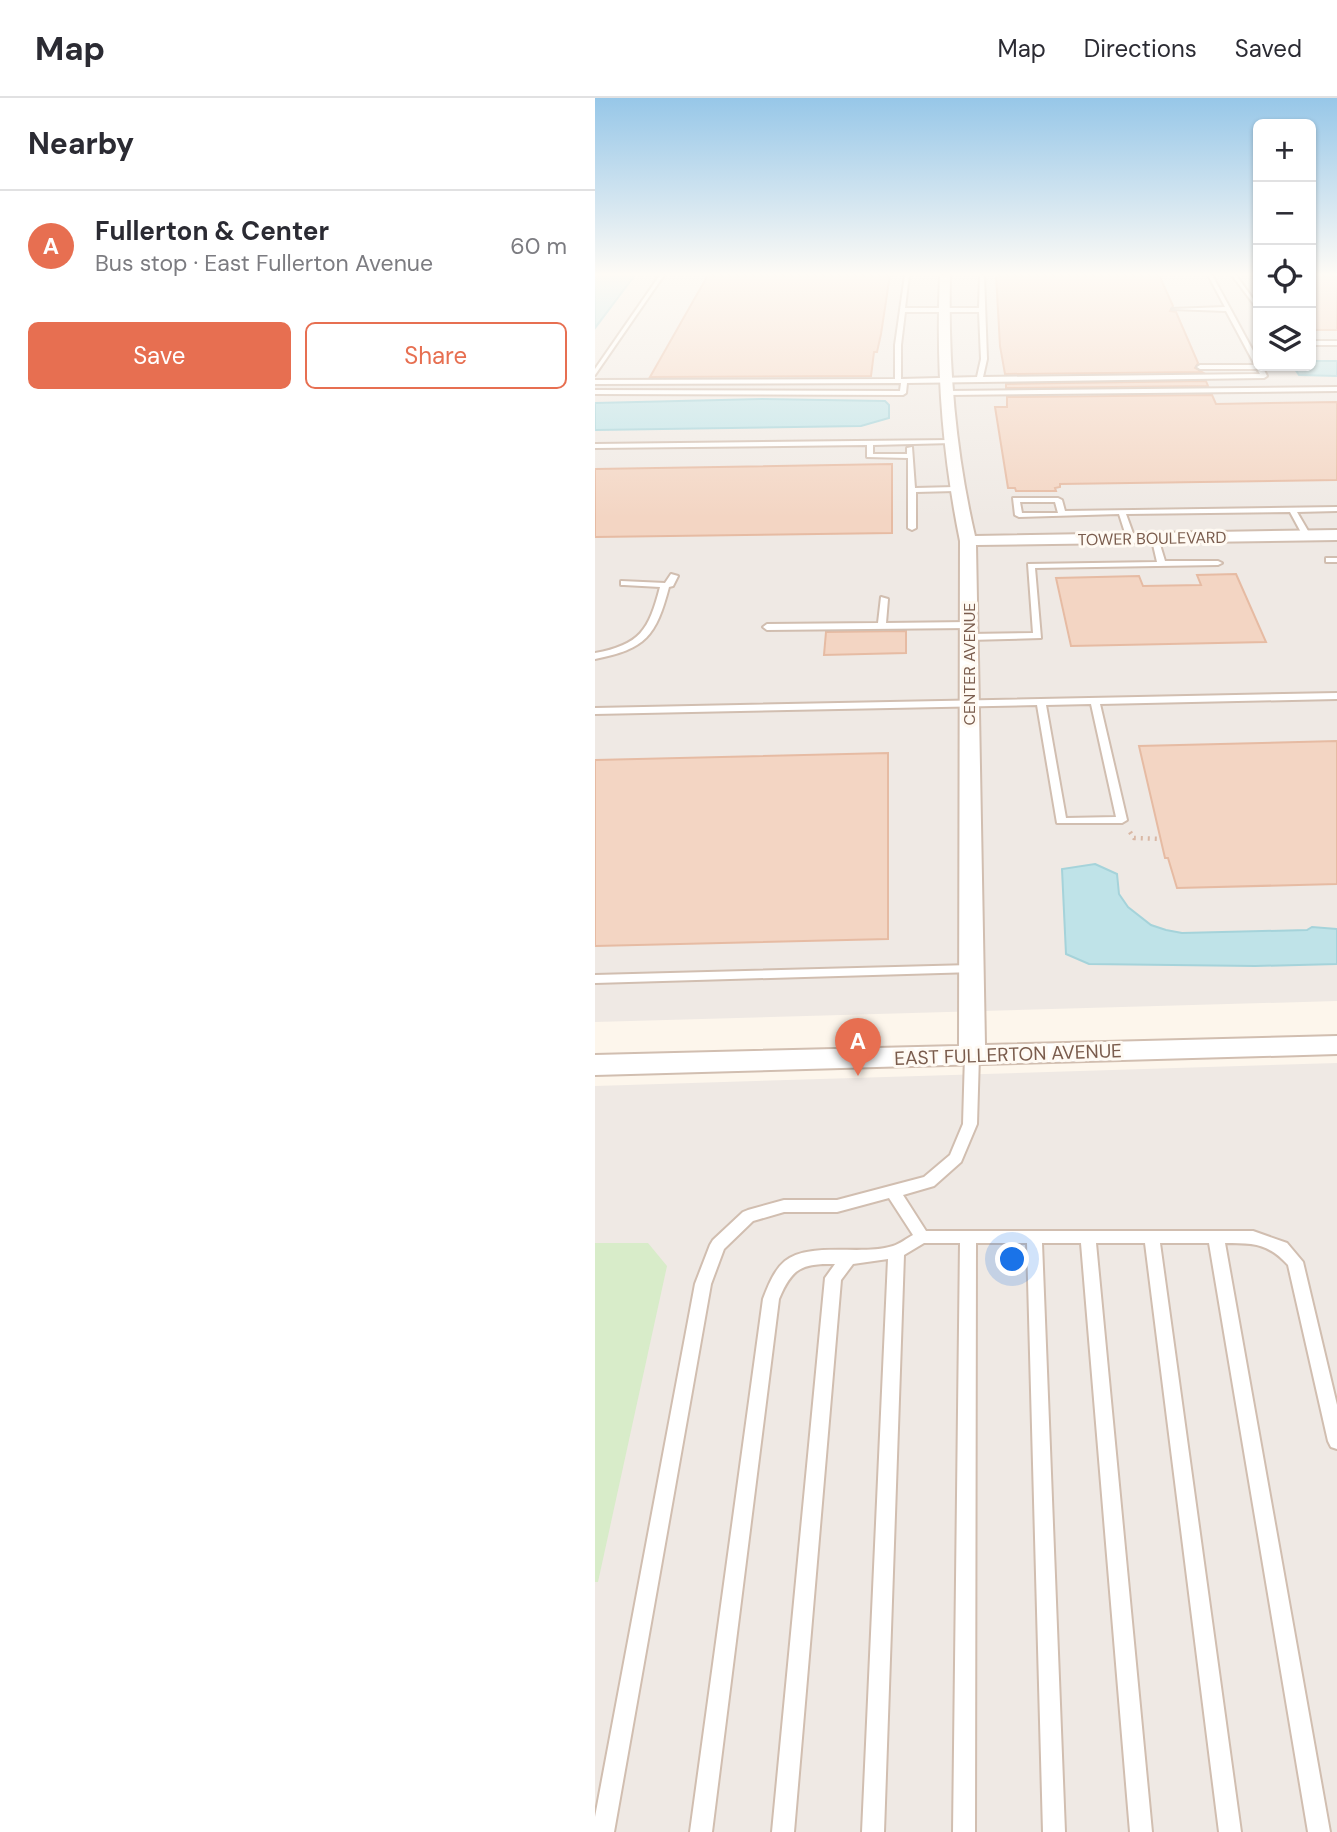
<!DOCTYPE html>
<html lang="en">
<head>
<meta charset="utf-8">
<style>
  body { margin:0; font-family:"DM Sans",sans-serif; background:#f2f2f3; color:#2b2b33 }
  .controls { position:absolute; right:21px; top:21px; display:grid; overflow:hidden; border-radius:10px; box-shadow:0 2px 5px #0004 }
  .controls button { width:63px; height:63px; display:grid; place-items:center; padding:0; border:0; border-bottom:2px solid #e1e1e2; background:#fff; color:#2b2b33; font:35px sans-serif }
  .you { position:absolute; left:418px; top:1162px; width:24px; height:24px; margin:-18px; border:5px solid #fff; border-radius:50%; background:#1a73e8; box-shadow:0 0 0 10px #1a73e833 }
  .badge { display:grid; place-items:center; width:46px; height:46px; border-radius:50%; background:#e76f51; color:#fff; font-size:23px; font-weight:700 }
  .pin { position:absolute; translate:-50% -58px; filter:drop-shadow(0 2px 4px #0008) }
  .pin::after { content:''; position:absolute; top:37px; width:24px; height:21px; background:inherit; clip-path:polygon(0 0,100% 0,50% 100%) }
  .list { margin:0; padding:0; list-style:none }
  h2 { display:flex; justify-content:space-between; align-items:center; height:91px; margin:0; padding:0 28px; font-size:30px }
  h2 small { font-size:23px; font-weight:400; color:#7c7c81 }
  .list li { display:grid; grid-template-columns:46px 1fr auto; gap:21px; align-items:center; box-sizing:border-box; height:112px; padding:0 28px; border-top:2px solid #e1e1e2 }
  .list b { display:block; font-size:26px; white-space:nowrap }
  .list p { margin:0; font-size:23px; white-space:nowrap; color:#7c7c81 }
  .list em { font-size:23px; font-style:normal; color:#7c7c81 }
  .actions { display:flex; gap:14px; padding:21px 28px }
  .actions a { flex:1; padding:16px 0; border:2px solid #e76f51; border-radius:10px; text-align:center; font-size:24px; color:#e76f51 }
  .actions .main { background:#e76f51; color:#fff }
  .icon { flex:none; width:38px; height:38px; fill:none; stroke:currentColor; stroke-width:2; stroke-linecap:round; stroke-linejoin:round }
  .map { position:relative; flex:none; width:742px; height:1734px; overflow:hidden }
  header { display:flex; align-items:center; gap:42px; box-sizing:border-box; height:98px; padding:0 35px; background:#fff; border-bottom:2px solid #e1e1e2 }
  header strong { font-size:33px }
  nav { display:flex; gap:38px; margin-inline-start:auto; font-size:24px }
  main { display:flex }
  aside { flex:1; background:#fff }
  .map>svg:first-child { display:block }
  .industrial { fill:#efe9e4 }
  .green { fill:#d8ecc9 }
  .water { fill:#bfe3e8; stroke:#a5d3da; stroke-width:2 }
  .building { fill:#f3d5c3; stroke:#e6bba3; stroke-width:2 }
  .lines { fill:none; stroke-linecap:round; stroke-linejoin:round }
  .service-casing { stroke:#d1beb0; stroke-width:4 }
  .minor-casing { stroke:#d1beb0; stroke-width:4 }
  .path { stroke:#d9b8a5; stroke-width:4.5; stroke-dasharray:2 5; stroke-linecap:butt }
  .service { fill:#fff; fill-rule:evenodd }
  .minor { fill:#fff; fill-rule:evenodd }
  .labels { text-anchor:middle; stroke-width:6; stroke-linejoin:round; paint-order:stroke }
  .far-street-label { font-size:16px; fill:#7a5c4d; stroke:#fffaf3 }
  .street-label { font-size:19px; fill:#7a5c4d; stroke:#fffaf3 }
</style>
</head>
<body>
<header>
<strong>Map</strong>
<nav><a>Map</a><a>Directions</a><a>Saved</a></nav>
</header>
<main>
<aside>
<h2>Nearby<small></small></h2>
<ul class="list">
<li><span class="badge">A</span><div><b>Fullerton &amp; Center</b><p>Bus stop · East Fullerton Avenue</p></div><em>60 m</em></li>
</ul>
<div class="actions"><a class="main">Save</a><a>Share</a></div>
</aside>
<div class="map">
<svg width="742" height="1734" viewBox="0 0 742 1734">
  <rect width="100%" height="100%" fill="#fdf6ec"/>
  <g class="industrial">
    <polygon points="0,177 663,177 663,268 716,268 716,177 742,177 742,903 0,924"/>
    <polygon points="742,965 742,1734 0,1734 0,988"/>
  </g>
  <polygon class="green" points="0,1145 53,1145 72,1168 3,1484 0,1484"/>
  <g class="water">
    <polygon points="0,177 40,177 0,230"/>
    <polygon points="716,263 742,263 742,278 704,277 698,268 716,268"/>
    <polygon points="167,301 290,303 294,307 294,320 266,328 0,332 0,305"/>
    <polygon points="500,766 522,776 524,796 533,809 556,827 571,832 587,835 712,832 717,829 742,831 742,866 660,868 494,866 471,856 467,771"/>
  </g>
  <g class="building">
    <polygon points="113,177 295,177 286,236 282,254 279,254 276,278 55,279"/>
    <polygon points="401,177 564,177 578,208 575,213 581,214 603,265 600,270 607,274 410,276 405,248"/>
    <rect x="716" y="177" width="26" height="55"/>
    <polygon points="611,283 613,288 411,290 411,286"/>
    <polygon points="617,297 621,306 742,304 742,382 465,386 465,389 460,390 461,393 421,393 420,390 413,390 400,309 412,309 412,299"/>
    <polygon points="297,366 297,435 0,439 0,371"/>
    <polygon points="641,476 671,544 476,548 461,480 544,478 548,488 606,487 602,477"/>
    <polygon points="311,533 311,555 229,557 231,534"/>
    <polygon points="742,643 742,786 582,790 573,760 570,760 544,648"/>
    <polygon points="293,655 293,841 0,848 0,662"/>
  </g>
  <g class="lines">
    <g class="service-casing">
      <g id="service">
        <polygon points="65,177 69,177 0,277 0,271"/>
        <path d="M310,177H314L310,210H384L385,177H389L392,261L388,279L665,276L662,271H605L602,269L605,267H660L631,213L577,211L630,209L613,177H617L663,262V268H667L672,278L669,280L312,285L311,295L308,297L0,296V292L305,293L306,285L0,286V282L300,281V247ZM310,214H384L386,261L382,279L306,281V247Z"/>
        <polygon points="637,177 641,177 663,208 663,212"/>
        <rect x="716" y="243" width="26" height="4"/>
        <polygon points="742,289 742,293 352,297 349,295 352,293"/>
        <polygon points="356,342 358,343 358,345 278,347 278,356 312,356 312,350 317,349 320,390 360,389 364,391 360,393 321,394 321,430 317,432 313,430 313,360 272,359 272,347 0,350 0,346"/>
        <path d="M418,400H463L467,402L470,413L742,409V413L702,414L716,438L712,440L708,438L695,414L531,416L540,441L536,443L532,441L524,416L424,419L420,417ZM425,404H460L463,415H427Z"/>
        <polygon points="556,438 563,440 570,463 623,463 627,465 623,467 440,470 446,540 374,542 370,539 374,536 438,535 433,466 562,464"/>
        <rect x="731" y="460" width="11" height="4"/>
        <path d="M76,476L83,478L78,488L74,489C61,538 51,551 0,561V555C45,547 54,532 65,489L29,487H26V483L70,485Z"/>
        <polygon points="286,499 293,501 291,525 374,524 378,527 374,530 172,532 168,529 172,526 283,525"/>
        <path d="M742,595V601L505,606L532,722L527,725H462L442,607L0,616V610ZM496,606L521,719L471,720L451,607Z"/>
        <polygon points="376,867 380,868 382,871 380,874 0,885 0,877"/>
        <path d="M377,952L382,954L384,957L382,1026L366,1064L339,1088L308,1097L331,1133H658L692,1145L708,1164L742,1307V1351L736,1349L733,1343L693,1167C673,1145 658,1145 630,1145L735,1734H713L614,1145H565L646,1734H624L550,1145H501L557,1734H535L486,1145H447L470,1734H448L432,1145H381L380,1734H358L365,1145H329L309,1157L289,1734H267L293,1161L258,1166L246,1182L199,1734H177L230,1180L240,1166C207,1165 197,1170 184,1201L117,1734H95L168,1201C173,1188 179,1172 190,1163C215,1143 267,1158 298,1148C305,1146 312,1140 318,1137L294,1100L242,1114H189L158,1123L129,1151L116,1186L19,1734H0V1719L100,1186L115,1147L118,1142L148,1114L153,1112L189,1102H242L329,1079L355,1057L368,1026L370,957L372,954Z"/>
      </g>
    </g>
    <g class="minor-casing">
      <path id="minor" d="M345,177H355C353,265 360,352 380,438L742,432V442L381,447L390,947L742,938V956L0,977V957L364,948L365,443C347,355 341,267 345,177Z"/>
    </g>
    <polyline class="path" points="535,734 539,740 566,741"/>
    <use href="#service" class="service"/>
    <use href="#minor" class="minor"/>
  </g>
  <linearGradient id="sky" x2="0" y2="1"><stop stop-color="#97c7e8"/><stop offset="0.42" stop-color="#fefbf6"/><stop offset="1" stop-color="#fefbf6" stop-opacity="0"/></linearGradient>
  <rect width="742" height="420" fill="url(#sky)"/>
  <g class="labels">
    <g class="far-street-label">
      <text transform="translate(557 440) rotate(-1)" y="6">TOWER BOULEVARD</text>
      <text transform="translate(374 566) rotate(-90)" y="6">CENTER AVENUE</text>
    </g>
    <g class="street-label">
      <text transform="translate(413 956) rotate(-2)" y="7">EAST FULLERTON AVENUE</text>
    </g>
  </g>
</svg>
<div class="controls">
<button>+</button>
<button>−</button>
<button><svg class="icon" aria-label="locate" viewBox="0 0 24 24"><circle cx="12" cy="12" r="6"/><path d="M12 2v4M12 18v4M2 12h4M18 12h4"/></svg></button>
<button><svg class="icon" aria-label="layers" viewBox="0 0 24 24"><path d="M12 4l9 5-9 5-9-5zM3 14l9 5 9-5"/></svg></button>
</div>
<div class="you"></div>
<div class="pin badge" style="left:263px;top:978px">A</div>
</div>
</main>
</body>
</html>
